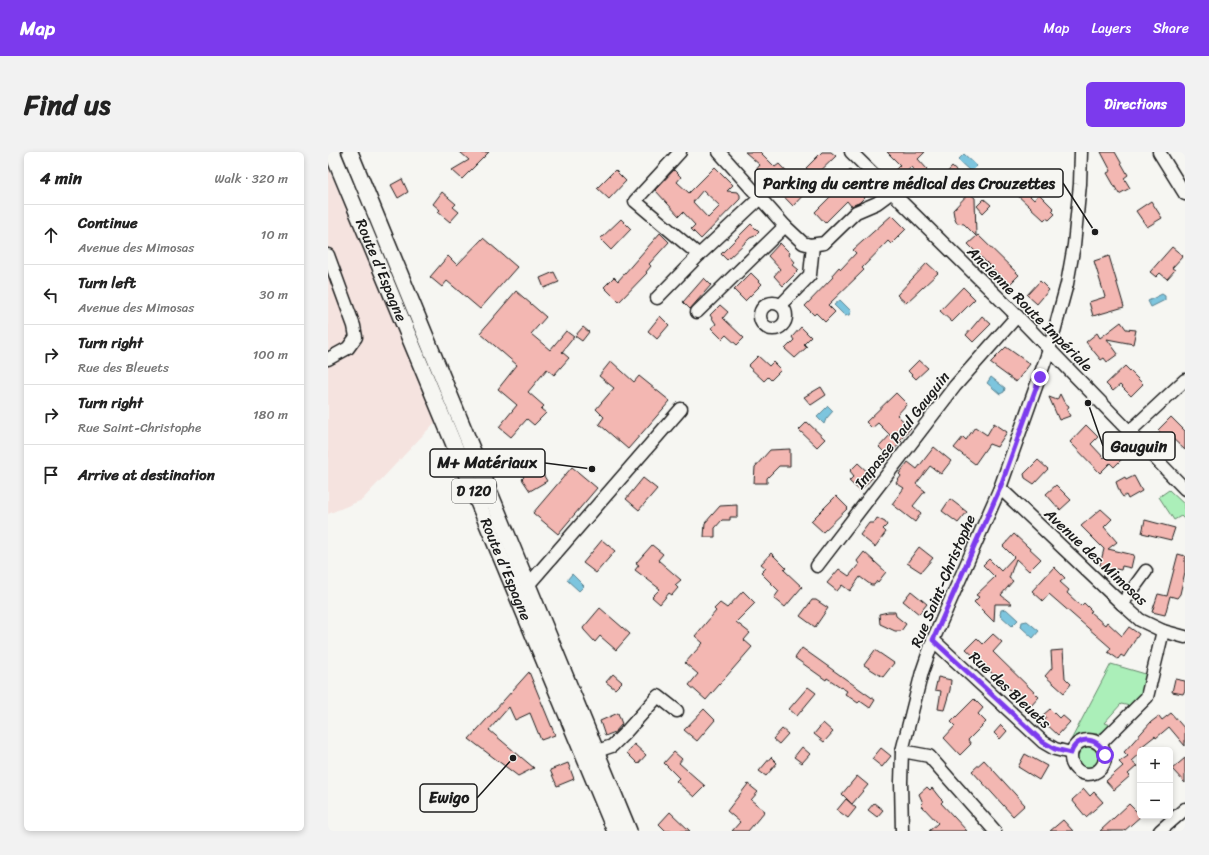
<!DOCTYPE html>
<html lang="en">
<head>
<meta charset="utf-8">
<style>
  body { margin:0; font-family:Sriracha,sans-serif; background:#f2f2f2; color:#222 }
  .controls { position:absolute; right:12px; bottom:12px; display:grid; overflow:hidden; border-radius:6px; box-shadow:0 2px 6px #0003 }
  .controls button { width:36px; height:36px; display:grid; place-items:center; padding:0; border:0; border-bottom:1px solid #e0e0e0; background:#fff; color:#222; font:20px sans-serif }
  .stop { position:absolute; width:12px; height:12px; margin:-9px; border:3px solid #7c3aed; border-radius:50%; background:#fff }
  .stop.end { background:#7c3aed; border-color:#fff; box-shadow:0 1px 4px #0008 }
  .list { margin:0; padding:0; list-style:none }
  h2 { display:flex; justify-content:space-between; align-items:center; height:52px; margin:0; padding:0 16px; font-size:17px }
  h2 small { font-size:13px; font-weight:400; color:#767676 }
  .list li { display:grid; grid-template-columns:26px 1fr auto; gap:12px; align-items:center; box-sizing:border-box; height:60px; padding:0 16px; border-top:1px solid #e0e0e0 }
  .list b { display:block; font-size:15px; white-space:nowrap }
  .list p { margin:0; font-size:13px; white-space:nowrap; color:#767676 }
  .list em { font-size:13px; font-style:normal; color:#767676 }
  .icon { flex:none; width:22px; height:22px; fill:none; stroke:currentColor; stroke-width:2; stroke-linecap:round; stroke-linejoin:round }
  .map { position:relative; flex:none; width:857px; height:679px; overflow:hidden; border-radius:6px }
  header { display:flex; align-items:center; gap:24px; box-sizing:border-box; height:56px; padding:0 20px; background:#7c3aed; color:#fff }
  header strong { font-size:19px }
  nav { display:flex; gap:22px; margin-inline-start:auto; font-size:14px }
  .intro { display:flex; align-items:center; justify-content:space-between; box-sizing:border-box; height:96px; padding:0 24px }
  h1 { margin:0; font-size:28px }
  .button { padding:10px 18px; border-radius:6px; background:#7c3aed; color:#fff; font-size:14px; font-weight:700 }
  main { display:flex; gap:24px; padding:0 24px }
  aside { flex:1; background:#fff; border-radius:6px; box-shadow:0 2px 6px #0003 }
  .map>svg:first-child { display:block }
  .built { fill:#f5e3df }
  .green { fill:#abefb9; stroke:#64866a }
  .water { fill:#7dc5de; stroke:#568190 }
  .building { fill:#f3b7b2; stroke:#1c1c1c; fill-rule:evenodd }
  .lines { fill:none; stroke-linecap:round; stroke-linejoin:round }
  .minor-casing { stroke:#1c1c1c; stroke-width:15 }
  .major-casing { stroke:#1c1c1c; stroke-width:18 }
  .minor { stroke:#f6f6f2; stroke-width:12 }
  .major { stroke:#f6f6f2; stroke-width:15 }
  .route { stroke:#7c3aed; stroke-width:5 }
  .labels { text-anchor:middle; stroke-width:3; stroke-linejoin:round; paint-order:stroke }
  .shield { fill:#f6f6f2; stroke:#5d5d5c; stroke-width:1 }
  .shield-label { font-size:14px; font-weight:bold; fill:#1c1c1c }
  .street-label { font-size:15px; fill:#1c1c1c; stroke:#f6f6f2 }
  .leader { fill:none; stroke:#1c1c1c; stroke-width:1.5 }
  .callout-dot { fill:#1c1c1c; stroke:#f6f6f2; stroke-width:1.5 }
  .callout { fill:#f6f6f2; stroke:#1c1c1c; stroke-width:1.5 }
  .callout-label { font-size:16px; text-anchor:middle; font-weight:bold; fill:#1c1c1c }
</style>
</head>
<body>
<header>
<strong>Map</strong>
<nav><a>Map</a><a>Layers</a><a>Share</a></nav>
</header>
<div class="intro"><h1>Find us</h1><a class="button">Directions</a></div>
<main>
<aside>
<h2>4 min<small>Walk · 320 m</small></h2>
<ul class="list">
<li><svg class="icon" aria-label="ahead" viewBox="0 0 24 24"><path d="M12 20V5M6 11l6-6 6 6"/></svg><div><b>Continue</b><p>Avenue des Mimosas</p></div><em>10 m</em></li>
<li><svg class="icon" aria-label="left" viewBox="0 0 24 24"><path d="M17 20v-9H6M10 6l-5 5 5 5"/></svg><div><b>Turn left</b><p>Avenue des Mimosas</p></div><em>30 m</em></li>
<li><svg class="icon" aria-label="right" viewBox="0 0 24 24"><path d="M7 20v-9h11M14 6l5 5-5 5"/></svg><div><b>Turn right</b><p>Rue des Bleuets</p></div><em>100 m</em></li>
<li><svg class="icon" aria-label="right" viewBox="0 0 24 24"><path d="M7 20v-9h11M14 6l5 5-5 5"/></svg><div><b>Turn right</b><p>Rue Saint-Christophe</p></div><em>180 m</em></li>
<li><svg class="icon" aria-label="arrive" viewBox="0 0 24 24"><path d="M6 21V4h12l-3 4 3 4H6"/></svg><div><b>Arrive at destination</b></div></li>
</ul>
</aside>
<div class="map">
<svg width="857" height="679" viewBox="0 0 857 679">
  <rect width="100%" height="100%" fill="#f6f6f2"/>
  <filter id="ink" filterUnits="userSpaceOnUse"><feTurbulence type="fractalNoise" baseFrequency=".025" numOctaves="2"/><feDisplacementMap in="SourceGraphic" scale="8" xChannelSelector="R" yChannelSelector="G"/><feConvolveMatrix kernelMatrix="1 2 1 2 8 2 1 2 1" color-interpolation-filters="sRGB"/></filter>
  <g filter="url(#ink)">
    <polygon class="built" points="0,15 111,266 34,348 0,362"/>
    <g class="green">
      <polygon points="841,338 857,353 857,368 853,364 846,368 831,345"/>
      <path d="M783,512L821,523L816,541L802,554L793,552L776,571L784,573C767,589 760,577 743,588Z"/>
      <circle cx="760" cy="605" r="11"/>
    </g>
    <g class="water">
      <polygon points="636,2 649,14 643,20 630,8"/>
      <polygon points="834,142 837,144 837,148 823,155 820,149"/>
      <polygon points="512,148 523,159 521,163 517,164 506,153"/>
      <polygon points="663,225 677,236 676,240 672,242 659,231"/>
      <polygon points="500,254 505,259 498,267 496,272 489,265"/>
      <polygon points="244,422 256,434 251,439 239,428"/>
      <polygon points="678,457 690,468 684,474 672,463 673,458"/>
      <polygon points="699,469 711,479 705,486 693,475 694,470"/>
    </g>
    <g class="building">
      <polygon points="132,0 161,0 134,27 124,18 141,8"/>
      <polygon points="417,0 432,0 447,15 451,12 468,30 481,19 478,16 494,0 503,0 508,4 483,28 476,38 478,40 465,54 437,25 435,27 427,19 432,13"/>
      <polygon points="559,0 597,0 590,7 599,17 591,24 583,15 573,24 567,18 572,13"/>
      <polygon points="773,0 787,0 800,23 796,26 802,36 791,42 779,21 783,19"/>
      <path d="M387,15L405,33L399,39L410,40L412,43V47L373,87L363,77L367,73L355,60L351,64L327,38L346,18L353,25L349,30L361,41ZM375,38L392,54L380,66L365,50Z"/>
      <polygon points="624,15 637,27 628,37 615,25"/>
      <polygon points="287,18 298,29 281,47 269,36"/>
      <polygon points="522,18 525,22 527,20 529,22 531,21 541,31 537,35 542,40 531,51 523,54 519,49 497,71 487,60 514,33 511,30"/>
      <polygon points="74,27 80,40 70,46 63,33"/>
      <polygon points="693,35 706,48 711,42 726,57 724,59 727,62 721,68 718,66 716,68 687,41"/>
      <polygon points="114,40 128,52 125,55 131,60 122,70 110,60 112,58 105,52"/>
      <polygon points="641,41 647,46 648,84 636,72 629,71 626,64 625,58"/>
      <polygon points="656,47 663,53 655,61 649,54"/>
      <polygon points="823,49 834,66 819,75 808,59"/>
      <polygon points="564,63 578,77 563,92 560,89 534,116 536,118 500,153 507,160 497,170 488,161 486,163 477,154 505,125 504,123 511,115 513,117 528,101 525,98"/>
      <polygon points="293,67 303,77 283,98 272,87"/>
      <polygon points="423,72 431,80 427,84 422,86 399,108 393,102"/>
      <polygon points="332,81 341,90 321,112 323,114 318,120 319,121 291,150 276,135 286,125 290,129"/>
      <polygon points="650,83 691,123 681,133 640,92"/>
      <polygon points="155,86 189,115 152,157 119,129 114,135 102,125 120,104 129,113"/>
      <polygon points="452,91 462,101 461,103 467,110 465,113 471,118 455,134 446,124 452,117 440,104"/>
      <polygon points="844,95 855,104 844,116 847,118 839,127 832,121 828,125 822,120"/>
      <polygon points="781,104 796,155 765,164 761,150 777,145 766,109"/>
      <polygon points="599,111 610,121 578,151 569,143"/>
      <polygon points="226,120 231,130 216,136 212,126"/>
      <polygon points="423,121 434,132 417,149 406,138"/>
      <polygon points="376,126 383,133 362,157 355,150"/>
      <polygon points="712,129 721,138 709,152 699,143"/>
      <polygon points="635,135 647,147 624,170 612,159"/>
      <polygon points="188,139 218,165 203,182 222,198 238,179 246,185 234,200 241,206 226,223 219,217 200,240 216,254 213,257 218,261 206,273 199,267 183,285 171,275 189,253 170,237 189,213 152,181"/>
      <polygon points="392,153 400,160 395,166 416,186 409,193 398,183 394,187 383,176 388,172 382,163"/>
      <polygon points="332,164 341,173 329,187 320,179"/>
      <polygon points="654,164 663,172 645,190 638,183"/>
      <polygon points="793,170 798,177 808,178 805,192 779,187 790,202 779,210 776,206 773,208 758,190 769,181 772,186"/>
      <polygon points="255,175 261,180 254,189 247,184"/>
      <polygon points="473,175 483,185 476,192 479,195 467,206 457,197 466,188 464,185"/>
      <polygon points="678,195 702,212 688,230 662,211"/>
      <polygon points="430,204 441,214 445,210 453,218 443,228 440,225 436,229 420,214"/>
      <polygon points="591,208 600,216 588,227 580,219"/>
      <polygon points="283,209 306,230 311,224 342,249 300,297 271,272 276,265 268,257 286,236 271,224"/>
      <polygon points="797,214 815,232 803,244 792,233 785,239 778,232"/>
      <polygon points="493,235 498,243 483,253 476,245"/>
      <polygon points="568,241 579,252 569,263 583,276 572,288 574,289 560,304 551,295 562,283 550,271 544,276 538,270"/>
      <polygon points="732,242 736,250 741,254 739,258 742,264 731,268 721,245 729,248"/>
      <polygon points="843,265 857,279 857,298 843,285 840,288 830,278"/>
      <polygon points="479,270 497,287 489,295 471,278"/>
      <polygon points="666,271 679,280 669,295 661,292 647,312 626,296 635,285 638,288 647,275 659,283"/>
      <polygon points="758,273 770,285 763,292 776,306 786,296 795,306 786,315 782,311 772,321 742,290"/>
      <polygon points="606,295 623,309 613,322 602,314 588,332 597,339 585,354 593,361 587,370 564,352 576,336 568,331 573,324 571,322 580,310 589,317"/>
      <polygon points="462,297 462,314 451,314 439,326 439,331 426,331 427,315 442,298"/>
      <polygon points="710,308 720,317 706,332 697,326 696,322"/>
      <polygon points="530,311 545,325 532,339 521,329 526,324 522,319"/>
      <polygon points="203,313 208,321 213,319 219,329 202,339 194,327 196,325 192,320"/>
      <polygon points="244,315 269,336 230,382 205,361"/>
      <polygon points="806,324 814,339 800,347 798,343 795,345 792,341 788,330 797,325 798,328"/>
      <polygon points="315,326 329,337 311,358 298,347"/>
      <polygon points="728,333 743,348 732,358 718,342"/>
      <polygon points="508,344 520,356 495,380 483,369"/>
      <polygon points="622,347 639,360 630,371 614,359"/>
      <polygon points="409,353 409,365 402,365 402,368 394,368 387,376 387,385 376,385 377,371 392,354"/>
      <polygon points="773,357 784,367 776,375 789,390 780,397 806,403 803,416 794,414 793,418 788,417 787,419 775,416 772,413 776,397 753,374"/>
      <polygon points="549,366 557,370 559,373 555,377 558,380 547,395 532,383 541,371 546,371"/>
      <polygon points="817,368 847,376 843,388 814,381"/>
      <polygon points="686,382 713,407 701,419 688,407 681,426 685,429 673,443 684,452 667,452 666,470 646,450 651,445 648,443 667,425 655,413 661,407 673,419 686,405 675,394"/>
      <polygon points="274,388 287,399 268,421 255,411"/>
      <polygon points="324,393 335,402 330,408 353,428 347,433 350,436 344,443 341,441 332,452 324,445 332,437 307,418 311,413 308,411"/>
      <polygon points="591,395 605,406 593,420 579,411"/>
      <polygon points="536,400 558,420 550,430 549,429 546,433 543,433 532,425 522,439 514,433 509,439 499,431 511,417 521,424 531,412 529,409"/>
      <polygon points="443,401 458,416 456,418 474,435 457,455 446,446 451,439 433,421 438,416 433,412"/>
      <polygon points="850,402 857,404 857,420 852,442 849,446 842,444 837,463 824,460 830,442 839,444"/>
      <polygon points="726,415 737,426 732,430 741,438 739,441 753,454 756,451 764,459 762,460 777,473 779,470 794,484 801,475 811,482 796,505 793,503 790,507 780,500 783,496 721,442 715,449 704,439"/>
      <polygon points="415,439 427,451 408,470 422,481 416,488 424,495 378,548 361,533 370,522 357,511 375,491 367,484 388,459 386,457 392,451 399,456"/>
      <polygon points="583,439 599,452 591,462 575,449"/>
      <polygon points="484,448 488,448 500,456 487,475 472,464"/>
      <polygon points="272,456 302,482 288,498 272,484 267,490 256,478 255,476"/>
      <polygon points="560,460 567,460 568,464 578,472 573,479 567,479 552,472 551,462"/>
      <polygon points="665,482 674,490 665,500 711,545 702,555 696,549 695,550 638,497 649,486 655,492"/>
      <polygon points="474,496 547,548 542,556 532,549 530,551 517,542 519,539 499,526 498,528 467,506"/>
      <polygon points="547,498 566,511 555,525 536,513"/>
      <polygon points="735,498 737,526 743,532 736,541 717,524 724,516 723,499"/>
      <polygon points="201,520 227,583 213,588 202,561 187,568 181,555 161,578 206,616 190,624 141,587"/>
      <polygon points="285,522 294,530 287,537 278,530"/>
      <polygon points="610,525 623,528 622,538 616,558 610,557 613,539 607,538"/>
      <polygon points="847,527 857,529 857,538 855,542 844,540"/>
      <polygon points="480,535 488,541 469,564 461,557"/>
      <polygon points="646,547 655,556 650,562 658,570 640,588 643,592 632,603 616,586 627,574 623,570"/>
      <polygon points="376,557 387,568 369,589 356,578"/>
      <polygon points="722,557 731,566 734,563 742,570 730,583 716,570 718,565 715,563"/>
      <polygon points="290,561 294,572 287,580 277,584 272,569"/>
      <polygon points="843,561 857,577 857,594 841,575 828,586 827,584 813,595 816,598 812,598 812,601 803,609 809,614 800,622 802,624 786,638 778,629 795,614 791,610 800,604 796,600 823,570 831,564 834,568"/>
      <polygon points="495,571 505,580 496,590 486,582"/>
      <polygon points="673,573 679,579 672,587 666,581"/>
      <polygon points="454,577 460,582 451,592 445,587"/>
      <polygon points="306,592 318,603 310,612 299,601"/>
      <polygon points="474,595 482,602 474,611 466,605"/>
      <polygon points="553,596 563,604 554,615 544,607"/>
      <polygon points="346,600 354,607 351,611 377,634 366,645 348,629 351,626 336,611"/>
      <polygon points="697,602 719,614 711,628 690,615"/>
      <polygon points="443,605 449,611 438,624 431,619"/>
      <polygon points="857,606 857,631 844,617"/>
      <polygon points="656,608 697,653 685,664 644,619"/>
      <polygon points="240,611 246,627 229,634 222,618"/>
      <polygon points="529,624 540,633 524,652 514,642"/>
      <polygon points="420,632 430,640 423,648 437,659 420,679 404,679 412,670 399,659"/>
      <polygon points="599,635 602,638 604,636 611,645 615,649 613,651 639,679 601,679 610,671 593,653 595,651 591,642"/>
      <polygon points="756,637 762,644 766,640 775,650 758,665 744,648"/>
      <polygon points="518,647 528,656 520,666 509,658"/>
      <polygon points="546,651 555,658 549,665 540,658"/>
      <polygon points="801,652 813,664 796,679 772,679"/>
      <polygon points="342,660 362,679 338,679 331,672"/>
      <polygon points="735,668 745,679 722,679"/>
    </g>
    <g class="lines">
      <g class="minor-casing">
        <g id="minor">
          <polyline points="352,0 307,49 371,103 433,45"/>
          <polyline points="391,0 457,74 475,91 482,93 496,91 528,60 549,51 564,40"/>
          <polyline points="523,0 689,164 857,337"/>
          <polyline points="831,0 857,42"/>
          <polyline points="0,103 26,174 28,185 20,196 0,207"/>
          <polyline points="329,146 371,103"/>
          <circle cx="445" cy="164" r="13"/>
          <polyline points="453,153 482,123 485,93"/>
          <polyline points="369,160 457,74"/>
          <polyline points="801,280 857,228"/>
          <polyline points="672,336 794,452 812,468 835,479 819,545 772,592"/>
          <polyline points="489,414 627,234 689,164"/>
          <polyline points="201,432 353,257"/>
          <polyline points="794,452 818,419"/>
          <polyline points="835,479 857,485"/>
          <polyline points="605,488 715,590 727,597 743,601"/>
          <circle cx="760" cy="605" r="17"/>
          <polyline points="269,599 284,594 297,581 330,544 349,559"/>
          <polyline points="574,599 601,604 667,679"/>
          <polyline points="574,679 573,630 574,599 594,520 605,488 672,336 721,198 739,132 746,93 752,32 753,0"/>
          <polyline points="832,679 857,657"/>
        </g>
      </g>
      <g class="major-casing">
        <g id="major">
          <path id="s1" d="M4,0L287,679"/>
          <polyline points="22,0 301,679"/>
        </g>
      </g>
      <use href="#minor" class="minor"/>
      <use href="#major" class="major"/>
    </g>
  </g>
  <g class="lines" filter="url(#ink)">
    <path class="route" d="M712,225L672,336L605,488L715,590L727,597L743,601C749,582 772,585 777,603"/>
  </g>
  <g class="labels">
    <rect class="shield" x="124" y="327" width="44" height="24" rx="3"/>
    <g class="shield-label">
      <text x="146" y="344">D 120</text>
    </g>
    <g class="street-label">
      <text dy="5" stroke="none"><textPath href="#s1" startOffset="128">Route d'Espagne</textPath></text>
      <text transform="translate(702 157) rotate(45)" y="5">Ancienne Route Impériale</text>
      <text transform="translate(574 278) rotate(-52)" y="5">Impasse Paul Gauguin</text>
      <text transform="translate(768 405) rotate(43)" y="5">Avenue des Mimosas</text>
      <text dy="5" stroke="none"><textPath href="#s1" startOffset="452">Route d'Espagne</textPath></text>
      <text transform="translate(615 429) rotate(-67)" y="5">Rue Saint-Christophe</text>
      <text transform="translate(682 538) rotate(43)" y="5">Rue des Bleuets</text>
    </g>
  </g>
  <path class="leader" d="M767 80L735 31M760 251L775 294M264 317L217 311M185 606L149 646"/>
  <g class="callout-dot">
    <circle cx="767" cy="80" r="4"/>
    <circle cx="760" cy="251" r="4"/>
    <circle cx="264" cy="317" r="4"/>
    <circle cx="185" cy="606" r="4"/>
  </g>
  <g class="callout">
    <rect x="427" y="17" width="308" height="28" rx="4"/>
    <rect x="775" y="280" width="72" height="28" rx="4"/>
    <rect x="102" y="297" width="115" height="28" rx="4"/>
    <rect x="92" y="632" width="57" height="28" rx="4"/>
  </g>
  <g class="callout-label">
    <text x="581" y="37">Parking du centre médical des Crouzettes</text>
    <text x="811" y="300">Gauguin</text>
    <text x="159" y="316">M+ Matériaux</text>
    <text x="121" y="651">Ewigo</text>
  </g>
</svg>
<div class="controls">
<button>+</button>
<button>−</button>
</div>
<div class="stop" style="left:777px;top:603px"></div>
<div class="stop end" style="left:712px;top:225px"></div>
</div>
</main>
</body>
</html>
